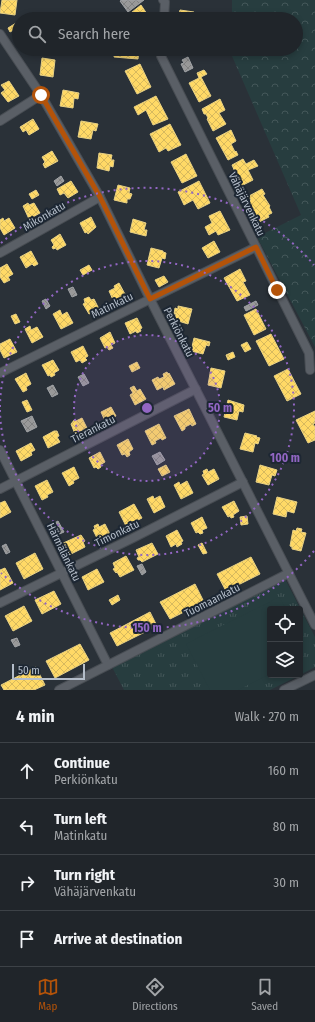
<!DOCTYPE html>
<html lang="en">
<head>
<meta charset="utf-8">
<style>
  body { margin:0; font-family:"Fira Sans Condensed",sans-serif; background:#282d32; color:#f1f3f6 }
  .controls { position:absolute; right:12px; bottom:12px; display:grid; overflow:hidden; border-radius:4px; box-shadow:0 2px 6px #0003 }
  .controls button { width:36px; height:36px; display:grid; place-items:center; padding:0; border:0; border-bottom:1px solid #3d4247; background:#20252a; color:#f1f3f6; font:20px sans-serif }
  .scale { position:absolute; left:12px; bottom:10px; width:73px; box-sizing:border-box; padding-left:4px; border:2px solid #b4bdc9; border-top:0; font-size:11px; line-height:14px; white-space:nowrap; color:#b4bdc9; -webkit-text-stroke:3px #1d2733; paint-order:stroke }
  .stop { position:absolute; width:12px; height:12px; margin:-9px; border:3px solid #b45309; border-radius:50%; background:#fff }
  .stop.end { background:#b45309; border-color:#fff; box-shadow:0 1px 4px #0008 }
  .list { margin:0; padding:0; list-style:none }
  h2 { display:flex; justify-content:space-between; align-items:center; height:52px; margin:0; padding:0 16px; font-size:17px }
  h2 small { font-size:13px; font-weight:400; color:#a2a5a8 }
  .list li { display:grid; grid-template-columns:26px 1fr auto; gap:12px; align-items:center; box-sizing:border-box; height:56px; padding:0 16px; border-top:1px solid #3d4247 }
  .list b { display:block; font-size:15px; white-space:nowrap }
  .list p { margin:0; font-size:13px; white-space:nowrap; color:#a2a5a8 }
  .list em { font-size:13px; font-style:normal; color:#a2a5a8 }
  .icon { flex:none; width:22px; height:22px; fill:none; stroke:currentColor; stroke-width:2; stroke-linecap:round; stroke-linejoin:round }
  .map { position:relative; flex:none; width:315px; height:690px; overflow:hidden }
  .search { position:absolute; background:#20252a; box-shadow:0 2px 6px #0003; left:12px; right:12px; top:12px; height:44px; display:flex; align-items:center; gap:10px; box-sizing:border-box; padding:0 14px; border-radius:22px; color:#a2a5a8; font-size:15px }
  .sheet { height:276px; background:#20252a }
  nav { display:flex; justify-content:space-around; align-items:center; box-sizing:border-box; height:56px; border-top:1px solid #3d4247; background:#20252a; font-size:11px; color:#a2a5a8 }
  nav a { display:grid; justify-items:center; gap:2px }
  nav .on { color:#b45309 }
  .map>svg:first-child { display:block }
  .forest { fill:url(#forest-crowns) }
  .park { fill:url(#park-tufts) }
  .pitch { fill:#273d3f }
  .homes { fill:url(#homes-cross-hatch); stroke:#e8d184 }
  .industry { fill:url(#industry-cross-hatch); stroke:#a1a4a7 }
  .lines { fill:none; stroke-linecap:round; stroke-linejoin:round }
  .street-casing { stroke:#484d53; stroke-width:10 }
  .street { stroke:#5a5f66; stroke-width:8 }
  .route { stroke:#b45309; stroke-width:5 }
  .ring { fill:none; stroke:#9266c3; stroke-width:2; stroke-dasharray:2 4 }
  .labels { text-anchor:middle; stroke-width:4; stroke-linejoin:round; paint-order:stroke }
  .street-label { font-size:11px; fill:#b4bdc9; stroke:#1d2733 }
  .centre { fill:#9266c3; stroke:#1d2733; stroke-width:2 }
  .ring-label { font-size:12px; text-anchor:middle; font-weight:bold; fill:#9266c3; stroke:#1d2733; stroke-width:4; stroke-linejoin:round; paint-order:stroke }
</style>
</head>
<body>
<div class="map">
<svg width="315" height="690" viewBox="0 0 315 690">
  <defs>
    <pattern id="forest-crowns" width="20" height="18" patternUnits="userSpaceOnUse"><rect width="20" height="18" fill="#273d3f"/><path d="M2 6a3 3 0 1 1 6 0M12 15a3 3 0 1 1 6 0" fill="none" stroke="#445759"/></pattern>
    <pattern id="park-tufts" width="24" height="20" patternUnits="userSpaceOnUse"><rect width="24" height="20" fill="#273d3f"/><path d="M3 7l-1-3M5 7V3M7 7l1-3M15 17l-1-3M17 17v-4M19 17l1-3" fill="none" stroke="#445759"/></pattern>
    <pattern id="homes-cross-hatch" width="8" height="8" patternUnits="userSpaceOnUse"><rect width="8" height="8" fill="#ffd966"/><path d="M0 0l8 8M0 8l8-8" fill="none" stroke="#d7b95e"/></pattern>
    <pattern id="industry-cross-hatch" width="8" height="8" patternUnits="userSpaceOnUse"><rect width="8" height="8" fill="#999"/><path d="M0 0l8 8M0 8l8-8" fill="none" stroke="#808182"/></pattern>
  </defs>
  <rect width="100%" height="100%" fill="#2a3138"/>
  <polygon class="forest" points="232,0 315,0 315,347 257,237 301,215 232,56 232,49 296,49 296,19 232,19"/>
  <polygon class="park" points="285,579 315,637 315,667 300,675 300,609 270,609 270,675 300,675 270,690 124,690 112,667"/>
  <polygon class="pitch" points="279,597 286,609 270,609 270,674 238,690 210,690 186,644"/>
  <g class="homes">
    <polygon points="2,0 17,0 15,15 0,13"/>
    <polygon points="141,5 149,17 146,19 129,19 127,16"/>
    <polygon points="180,10 194,12 193,19 178,19"/>
    <polygon points="16,23 19,27 10,32 8,28"/>
    <polygon points="115,49 139,49 138,59 114,57"/>
    <polygon points="174,49 189,49 188,53 174,51"/>
    <polygon points="42,58 55,60 53,77 40,75"/>
    <polygon points="140,64 151,87 137,94 125,71"/>
    <polygon points="204,70 207,74 201,77 211,96 199,102 189,83 199,78 197,73"/>
    <polygon points="9,81 19,96 8,102 1,93 5,90 1,85"/>
    <polygon points="63,90 79,93 78,99 74,98 73,108 60,106"/>
    <polygon points="156,96 168,119 153,125 146,110 138,115 134,107"/>
    <polygon points="220,99 225,110 219,113 226,124 213,131 207,119 208,118 206,114 204,114 202,109"/>
    <polygon points="33,119 39,129 29,135 26,130 23,132 20,127"/>
    <polygon points="81,121 98,124 96,131 93,130 91,139 78,137"/>
    <polygon points="170,124 181,145 168,151 166,148 159,152 150,134"/>
    <polygon points="231,130 236,141 231,144 235,152 236,151 238,155 228,160 216,138"/>
    <polygon points="52,151 58,161 45,168 43,164 45,162 42,157"/>
    <polygon points="99,153 112,155 111,160 114,160 113,167 110,166 109,171 97,168"/>
    <polygon points="186,154 197,176 182,183 171,162"/>
    <polygon points="243,159 246,164 254,160 258,166 248,170 253,180 241,186 232,165"/>
    <polygon points="71,181 78,192 68,198 64,193 60,195 57,189"/>
    <polygon points="199,181 210,203 198,209 193,200 184,205 178,192"/>
    <polygon points="118,185 130,188 129,193 132,194 130,199 127,199 127,203 114,200"/>
    <polygon points="262,189 265,194 263,195 270,206 269,207 272,213 268,215 269,217 259,222 249,202 251,200 249,196"/>
    <polygon points="36,190 39,195 32,199 29,194"/>
    <polygon points="28,203 29,205 34,203 40,213 29,219 23,206"/>
    <polygon points="220,211 230,230 218,235 216,231 209,235 205,227 212,223 209,216"/>
    <polygon points="91,217 96,227 88,234 87,232 85,233 80,223"/>
    <polygon points="3,218 4,221 9,218 15,228 4,235 0,228 0,220"/>
    <polygon points="133,219 146,223 144,230 147,230 146,236 130,232"/>
    <polygon points="60,234 66,245 57,250 56,248 53,249 52,247 54,245 51,240"/>
    <polygon points="214,241 220,252 208,258 202,248"/>
    <polygon points="151,248 163,251 163,252 166,253 165,259 162,258 159,268 147,265"/>
    <polygon points="31,251 38,264 34,266 32,264 26,268 20,257"/>
    <polygon points="7,264 13,274 8,277 10,280 4,283 0,277 0,268"/>
    <polygon points="89,265 92,270 83,275 80,270"/>
    <polygon points="240,269 246,281 243,282 250,295 237,301 224,278"/>
    <polygon points="164,276 168,282 159,287 155,280"/>
    <polygon points="119,283 126,296 114,302 109,291 115,288 114,286"/>
    <polygon points="89,297 91,300 94,299 99,309 89,314 83,304 85,303 84,299"/>
    <polygon points="178,306 192,309 188,324 175,320 176,314 174,314 175,308 178,309"/>
    <polygon points="256,309 266,329 254,335 244,315"/>
    <polygon points="60,310 62,315 67,312 73,323 61,329 53,314"/>
    <polygon points="16,314 20,322 15,324 11,316"/>
    <polygon points="137,318 142,328 140,329 141,331 137,333 136,331 130,334 125,323"/>
    <polygon points="30,326 31,330 37,327 43,337 32,343 25,329"/>
    <polygon points="110,332 115,343 111,345 113,348 109,350 107,347 105,348 100,338"/>
    <polygon points="271,334 284,359 269,366 256,341"/>
    <polygon points="194,338 210,342 209,346 206,345 203,354 191,351"/>
    <polygon points="10,339 17,352 4,358 0,350 0,344"/>
    <polygon points="247,342 251,349 245,352 241,345"/>
    <polygon points="83,346 88,356 85,358 87,360 82,363 80,360 76,362 71,352"/>
    <polygon points="233,352 235,357 228,360 226,355"/>
    <polygon points="53,360 59,370 54,373 55,375 51,377 50,375 48,376 42,365"/>
    <polygon points="137,362 140,368 132,372 129,366"/>
    <polygon points="211,368 225,371 221,388 208,385"/>
    <polygon points="288,369 301,394 287,401 274,376"/>
    <polygon points="167,372 168,374 169,373 175,384 164,390 163,387 157,390 152,380 158,377 159,379 164,377 163,374"/>
    <polygon points="26,373 31,384 26,387 27,390 23,392 15,379"/>
    <polygon points="134,386 137,391 140,389 146,399 135,405 130,395 133,393 130,388"/>
    <polygon points="27,400 32,410 27,412 22,402"/>
    <polygon points="228,400 244,405 243,412 239,411 237,420 224,417"/>
    <polygon points="111,407 116,416 105,421 101,412"/>
    <polygon points="189,409 196,424 192,426 191,424 185,427 185,429 182,431 174,416"/>
    <polygon points="315,411 315,420 314,421 315,423 313,424 315,427 315,440 308,443 296,420"/>
    <polygon points="82,418 87,428 75,434 71,424 75,419 76,421"/>
    <polygon points="159,424 166,438 162,440 161,438 155,441 156,443 152,445 145,431"/>
    <polygon points="54,431 57,431 59,436 57,437 60,442 48,448 43,437"/>
    <polygon points="245,433 257,436 256,437 260,438 258,444 255,443 253,452 240,449"/>
    <polygon points="128,439 133,449 129,452 130,455 127,457 125,454 122,455 117,445"/>
    <polygon points="31,443 35,450 31,452 32,455 21,461 16,451"/>
    <polygon points="100,452 105,462 100,465 101,467 98,469 96,467 94,468 89,458"/>
    <polygon points="166,465 170,472 162,476 158,469"/>
    <polygon points="260,465 277,470 275,476 272,475 269,485 256,482"/>
    <polygon points="74,467 79,478 73,481 74,483 69,486 62,473"/>
    <polygon points="207,469 208,472 214,469 219,479 208,485 202,475 204,474 203,471"/>
    <polygon points="47,480 53,492 47,495 48,497 42,500 35,486"/>
    <polygon points="187,481 193,493 181,499 174,485 179,482 180,485"/>
    <polygon points="153,496 154,499 160,496 165,507 154,513 147,499"/>
    <polygon points="277,497 297,502 294,513 287,511 286,517 273,514"/>
    <polygon points="5,501 11,512 0,518 0,503"/>
    <polygon points="234,501 239,511 233,515 234,517 231,518 230,516 228,517 222,507"/>
    <polygon points="134,504 142,518 126,526 119,512"/>
    <polygon points="247,516 248,524 241,525 240,517"/>
    <polygon points="202,517 207,528 202,530 203,533 200,534 198,532 196,533 191,523"/>
    <polygon points="98,524 99,527 105,524 110,534 98,540 93,530 95,529 94,526"/>
    <polygon points="297,528 302,529 301,532 306,533 301,551 292,549 292,547 290,546 293,530 296,531"/>
    <polygon points="177,530 183,541 181,542 182,544 177,547 176,544 171,547 166,536"/>
    <polygon points="81,535 85,541 83,542 85,547 69,555 67,550 65,551 61,544"/>
    <polygon points="152,543 158,554 142,562 140,560 138,560 137,558 139,557 136,550"/>
    <polygon points="202,543 207,553 203,554 198,545"/>
    <polygon points="35,553 43,569 24,579 16,563"/>
    <polygon points="126,556 134,570 120,577 117,572 116,573 113,569 115,568 113,563"/>
    <polygon points="251,557 260,574 226,591 217,574"/>
    <polygon points="5,568 13,583 0,590 0,570"/>
    <polygon points="97,569 104,582 88,590 82,577"/>
    <polygon points="195,584 204,602 170,619 160,602"/>
    <polygon points="54,591 61,604 42,614 35,600"/>
    <polygon points="118,595 120,600 112,605 109,600"/>
    <polygon points="24,606 32,621 13,631 5,616"/>
    <polygon points="150,612 157,626 117,646 110,633"/>
    <polygon points="80,644 89,660 55,678 46,661"/>
    <polygon points="36,667 45,685 34,690 4,690 1,685"/>
  </g>
  <g class="industry">
    <polygon points="122,0 144,0 128,12 120,1"/>
    <polygon points="188,57 193,68 185,72 181,64 184,63 182,60"/>
    <polygon points="61,176 64,181 57,186 54,181"/>
    <polygon points="73,287 77,295 72,297 68,289"/>
    <polygon points="46,299 50,306 46,309 42,301"/>
    <polygon points="256,301 258,305 246,311 244,307"/>
    <polygon points="84,374 89,383 83,386 78,377"/>
    <polygon points="53,385 58,394 52,397 47,388"/>
    <polygon points="32,416 37,427 27,432 21,421"/>
    <polygon points="160,452 165,460 157,465 152,456"/>
    <polygon points="58,521 64,532 55,536 49,526"/>
    <polygon points="6,544 10,552 6,554 2,546"/>
    <polygon points="142,564 146,572 142,575 137,566"/>
    <polygon points="17,638 20,645 15,647 11,640"/>
  </g>
  <g class="lines">
    <g class="street-casing">
      <g id="street">
        <polyline points="163,0 165,2 164,19"/>
        <polyline points="0,34 41,95 100,197 150,299 315,625"/>
        <polyline points="161,49 161,56 309,353 310,370"/>
        <polyline points="0,121 41,95"/>
        <polyline points="0,253 100,197"/>
        <polyline points="0,373 256,247"/>
        <polyline points="0,450 108,665"/>
        <polyline points="0,489 196,389"/>
        <polyline points="0,603 133,538 243,482"/>
        <polyline points="59,690 289,573"/>
        <polyline points="284,690 315,675"/>
      </g>
    </g>
    <use href="#street" class="street"/>
  </g>
  <g class="lines">
    <polyline class="route" points="41,95 100,197 150,299 256,247 277,290"/>
  </g>
  <circle cx="147" cy="408" r="73" fill="#9266c3" fill-opacity=".12"/>
  <g class="ring">
    <circle cx="147" cy="408" r="73"/>
    <path d="M0 407A147 147 0 1 1 0 409"/>
    <path d="M314 551A220 220 0 0 1 1 573M1 243A220 220 0 0 1 314 265"/>
  </g>
  <g class="labels">
    <g class="street-label">
      <text transform="translate(247 204) rotate(64)" y="4">Vähäjärvenkatu</text>
      <text transform="translate(44 216) rotate(-30)" y="4">Mikonkatu</text>
      <text transform="translate(112 305) rotate(-26)" y="4">Matinkatu</text>
      <text transform="translate(179 332) rotate(63)" y="4">Perkiönkatu</text>
      <text transform="translate(93 429) rotate(-27)" y="4">Tierankatu</text>
      <text transform="translate(117 533) rotate(-26)" y="4">Timonkatu</text>
      <text transform="translate(64 552) rotate(64)" y="4">Härmälänkatu</text>
      <text transform="translate(212 600) rotate(-27)" y="4">Tuomaankatu</text>
    </g>
  </g>
  <circle cx="147" cy="408" r="6" class="centre"/>
  <g class="ring-label">
    <text x="220" y="412">50 m</text>
    <text x="285" y="462">100 m</text>
    <text x="147" y="632">150 m</text>
  </g>
</svg>
<div class="controls">
<button><svg class="icon" aria-label="locate" viewBox="0 0 24 24"><circle cx="12" cy="12" r="6"/><path d="M12 2v4M12 18v4M2 12h4M18 12h4"/></svg></button>
<button><svg class="icon" aria-label="layers" viewBox="0 0 24 24"><path d="M12 4l9 5-9 5-9-5zM3 14l9 5 9-5"/></svg></button>
</div>
<div class="scale">50 m</div>
<div class="stop" style="left:41px;top:95px"></div>
<div class="stop end" style="left:277px;top:290px"></div>
<div class="search"><svg class="icon" aria-label="search" viewBox="0 0 24 24"><circle cx="10" cy="10" r="6"/><path d="M15 15l6 6"/></svg>Search here</div>
</div>
<section class="sheet">
<h2>4 min<small>Walk · 270 m</small></h2>
<ul class="list">
<li><svg class="icon" aria-label="ahead" viewBox="0 0 24 24"><path d="M12 20V5M6 11l6-6 6 6"/></svg><div><b>Continue</b><p>Perkiönkatu</p></div><em>160 m</em></li>
<li><svg class="icon" aria-label="left" viewBox="0 0 24 24"><path d="M17 20v-9H6M10 6l-5 5 5 5"/></svg><div><b>Turn left</b><p>Matinkatu</p></div><em>80 m</em></li>
<li><svg class="icon" aria-label="right" viewBox="0 0 24 24"><path d="M7 20v-9h11M14 6l5 5-5 5"/></svg><div><b>Turn right</b><p>Vähäjärvenkatu</p></div><em>30 m</em></li>
<li><svg class="icon" aria-label="arrive" viewBox="0 0 24 24"><path d="M6 21V4h12l-3 4 3 4H6"/></svg><div><b>Arrive at destination</b></div></li>
</ul>
</section>
<nav>
<a class="on"><svg class="icon" aria-label="map" viewBox="0 0 24 24"><path d="M3 6l6-2 6 2 6-2v14l-6 2-6-2-6 2zM9 4v14M15 6v14"/></svg>Map</a>
<a><svg class="icon" aria-label="directions" viewBox="0 0 24 24"><path d="M12 3l9 9-9 9-9-9zM9 14v-3h6M13 9l2 2-2 2"/></svg>Directions</a>
<a><svg class="icon" aria-label="saved" viewBox="0 0 24 24"><path d="M7 4h10v16l-5-4-5 4z"/></svg>Saved</a>
</nav>
</body>
</html>
